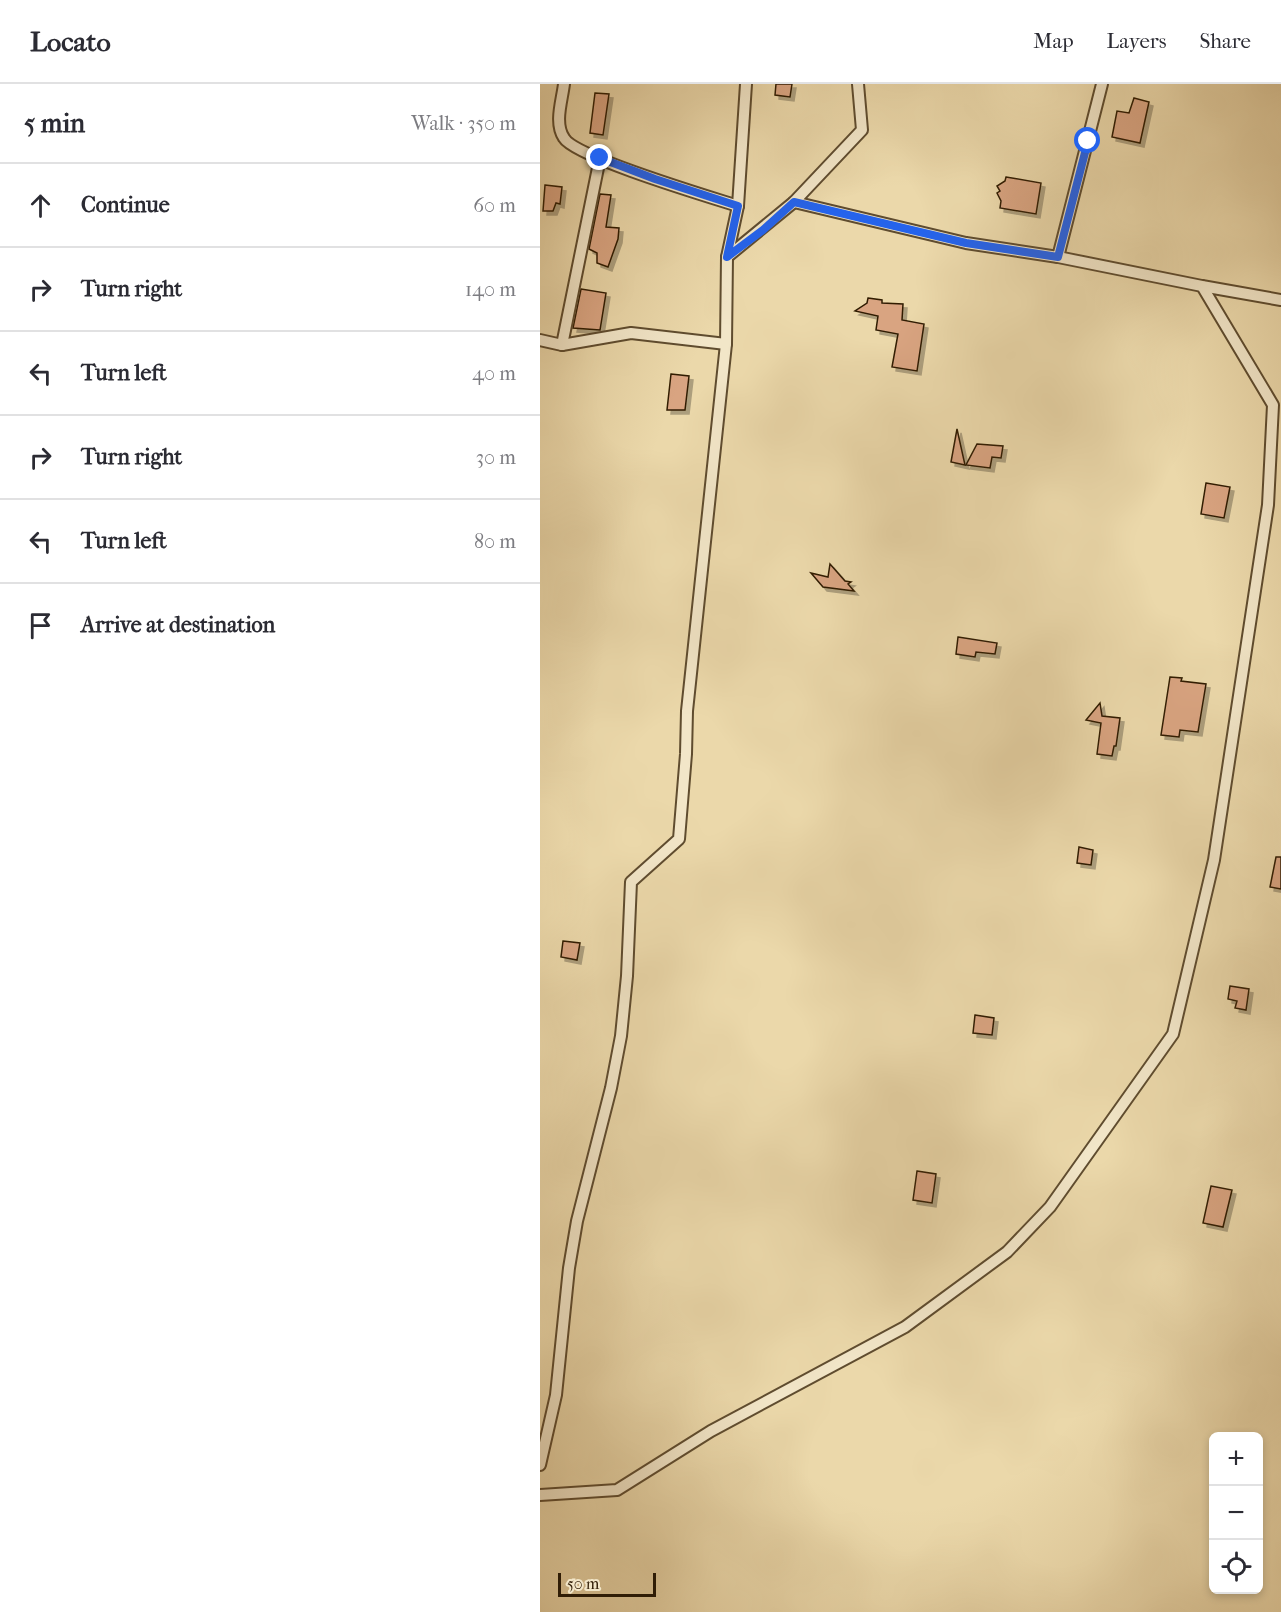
<!DOCTYPE html>
<html lang="en">
<head>
<meta charset="utf-8">
<style>
  body { margin:0; font-family:"IM FELL French Canon",serif; background:#f2f2f3; color:#2b2b33 }
  .controls { position:absolute; right:18px; bottom:18px; display:grid; overflow:hidden; border-radius:9px; box-shadow:0 3px 9px #0003 }
  .controls button { width:54px; height:54px; display:grid; place-items:center; padding:0; border:0; border-bottom:2px solid #e1e1e2; background:#fff; color:#2b2b33; font:30px sans-serif }
  .scale { position:absolute; left:18px; bottom:15px; width:98px; box-sizing:border-box; padding-left:6px; border:3px solid #301d06; border-top:0; font-size:16px; line-height:21px; white-space:nowrap; color:#301d06; -webkit-text-stroke:4px #f2e6c8; paint-order:stroke }
  .stop { position:absolute; width:18px; height:18px; margin:-14px; border:4px solid #2563eb; border-radius:50%; background:#fff }
  .stop.end { background:#2563eb; border-color:#fff; box-shadow:0 2px 6px #0008 }
  .list { margin:0; padding:0; list-style:none }
  h2 { display:flex; justify-content:space-between; align-items:center; height:78px; margin:0; padding:0 24px; font-size:26px }
  h2 small { font-size:20px; font-weight:400; color:#7c7c81 }
  .list li { display:grid; grid-template-columns:39px 1fr auto; gap:18px; align-items:center; box-sizing:border-box; height:84px; padding:0 24px; border-top:2px solid #e1e1e2 }
  .list b { display:block; font-size:22px; white-space:nowrap }
  .list em { font-size:20px; font-style:normal; color:#7c7c81 }
  .icon { flex:none; width:33px; height:33px; fill:none; stroke:currentColor; stroke-width:2; stroke-linecap:round; stroke-linejoin:round }
  .map { position:relative; flex:none; width:741px; height:1528px; overflow:hidden }
  header { display:flex; align-items:center; gap:36px; box-sizing:border-box; height:84px; padding:0 30px; background:#fff; border-bottom:2px solid #e1e1e2 }
  header strong { font-size:28px }
  nav { display:flex; gap:33px; margin-inline-start:auto; font-size:21px }
  main { display:flex }
  aside { flex:1; background:#fff }
  .map>svg:first-child { display:block }
  .building { fill:#d9a481; stroke:#301d06; stroke-width:1.5; filter:url(#shadow) }
  .lines { fill:none; stroke-linecap:round; stroke-linejoin:round }
  .minor-casing { stroke:#5f4c2f; stroke-width:14 }
  .minor { stroke:#f2e6c8; stroke-width:10 }
  .route { stroke:#2563eb; stroke-width:8 }
</style>
</head>
<body>
<header>
<strong>Locato</strong>
<nav><a>Map</a><a>Layers</a><a>Share</a></nav>
</header>
<main>
<aside>
<h2>5 min<small>Walk · 350 m</small></h2>
<ul class="list">
<li><svg class="icon" aria-label="ahead" viewBox="0 0 24 24"><path d="M12 20V5M6 11l6-6 6 6"/></svg><div><b>Continue</b></div><em>60 m</em></li>
<li><svg class="icon" aria-label="right" viewBox="0 0 24 24"><path d="M7 20v-9h11M14 6l5 5-5 5"/></svg><div><b>Turn right</b></div><em>140 m</em></li>
<li><svg class="icon" aria-label="left" viewBox="0 0 24 24"><path d="M17 20v-9H6M10 6l-5 5 5 5"/></svg><div><b>Turn left</b></div><em>40 m</em></li>
<li><svg class="icon" aria-label="right" viewBox="0 0 24 24"><path d="M7 20v-9h11M14 6l5 5-5 5"/></svg><div><b>Turn right</b></div><em>30 m</em></li>
<li><svg class="icon" aria-label="left" viewBox="0 0 24 24"><path d="M17 20v-9H6M10 6l-5 5 5 5"/></svg><div><b>Turn left</b></div><em>80 m</em></li>
<li><svg class="icon" aria-label="arrive" viewBox="0 0 24 24"><path d="M6 21V4h12l-3 4 3 4H6"/></svg><div><b>Arrive at destination</b></div></li>
</ul>
</aside>
<div class="map">
<svg width="741" height="1528" viewBox="0 0 741 1528">
  <defs>
    <filter id="shadow"><feDropShadow dx="4" dy="4" stdDeviation="0" flood-color="#0004"/></filter>
  </defs>
  <rect width="100%" height="100%" fill="#ebd8aa"/>
  <filter id="stains"><feTurbulence type="fractalNoise" baseFrequency=".00333" numOctaves="4"/><feColorMatrix values="0 0 0 0 .2 0 0 0 0 .09 0 0 0 0 .02 0 0 0 .5 -.17"/></filter>
  <radialGradient id="worn" r=".72"><stop offset=".6" stop-color="#630" stop-opacity="0"/><stop offset="1" stop-color="#630" stop-opacity=".3"/></radialGradient>
  <g class="building">
    <polygon points="236,0 252,0 250,13 235,11"/>
    <polygon points="55,9 69,10 63,51 50,49"/>
    <polygon points="594,14 609,18 600,59 572,53 577,27 589,29"/>
    <polygon points="466,93 501,99 496,130 460,124 461,117 457,109 460,107 457,102 465,97"/>
    <polygon points="5,101 22,103 20,120 16,119 13,127 3,127"/>
    <polygon points="60,110 71,111 66,143 79,144 78,155 68,183 57,179 57,169 49,165"/>
    <polygon points="41,205 66,209 60,246 33,244"/>
    <polygon points="328,214 342,216 342,219 363,220 362,236 384,240 377,287 352,283 358,250 336,246 338,232 315,227 327,219"/>
    <polygon points="131,290 149,292 145,326 127,326"/>
    <polygon points="417,345 425,381 411,378"/>
    <polygon points="437,360 463,362 461,374 452,373 450,384 426,381"/>
    <polygon points="666,399 690,403 684,434 661,430"/>
    <polygon points="290,480 305,497 311,498 308,500 314,507 283,503 271,489 288,493"/>
    <polygon points="418,553 457,559 455,570 436,568 435,573 416,570"/>
    <polygon points="630,593 642,594 641,597 666,600 658,648 640,646 639,653 621,651"/>
    <polygon points="560,619 562,632 580,634 576,662 574,662 572,672 557,670 561,639 546,636"/>
    <polygon points="539,763 553,766 551,781 537,779"/>
    <polygon points="736,773 741,773 741,805 730,803"/>
    <polygon points="23,857 40,859 37,876 21,873"/>
    <polygon points="690,902 709,905 706,926 695,924 697,917 688,915"/>
    <polygon points="435,931 454,934 452,951 433,949"/>
    <polygon points="377,1087 396,1090 392,1119 373,1116"/>
    <polygon points="671,1102 692,1106 683,1143 663,1139"/>
  </g>
  <g class="lines">
    <g class="minor-casing">
      <g id="minor">
        <path d="M24,0C22,17 14,39 24,54C35,73 170,113 198,122"/>
        <polyline points="254,118 426,159 518,173 562,0"/>
        <polyline points="187,173 254,118 322,46 318,0"/>
        <polyline points="518,173 662,202 741,216"/>
        <polyline points="0,256 22,261 91,249 186,260"/>
        <polyline points="22,261 60,74"/>
        <polyline points="0,1381 16,1311 29,1184 37,1137 71,1004 81,952 87,892 91,798 139,755 146,670 147,627 186,260 187,173 198,122 206,0"/>
        <polyline points="0,1411 77,1406 171,1347 365,1243 467,1168 510,1123 633,950 674,776 728,421 733,321 662,202"/>
      </g>
    </g>
    <use href="#minor" class="minor"/>
  </g>
  <g class="lines">
    <polyline class="route" points="60,74 115,95 198,122 187,173 223,146 254,118 426,159 518,173 548,57"/>
  </g>
  <rect width="100%" height="100%" filter="url(#stains)"/>
  <rect width="100%" height="100%" fill="url(#worn)"/>
</svg>
<div class="controls">
<button>+</button>
<button>−</button>
<button><svg class="icon" aria-label="locate" viewBox="0 0 24 24"><circle cx="12" cy="12" r="6"/><path d="M12 2v4M12 18v4M2 12h4M18 12h4"/></svg></button>
</div>
<div class="scale">50 m</div>
<div class="stop" style="left:548px;top:57px"></div>
<div class="stop end" style="left:60px;top:74px"></div>
</div>
</main>
</body>
</html>
